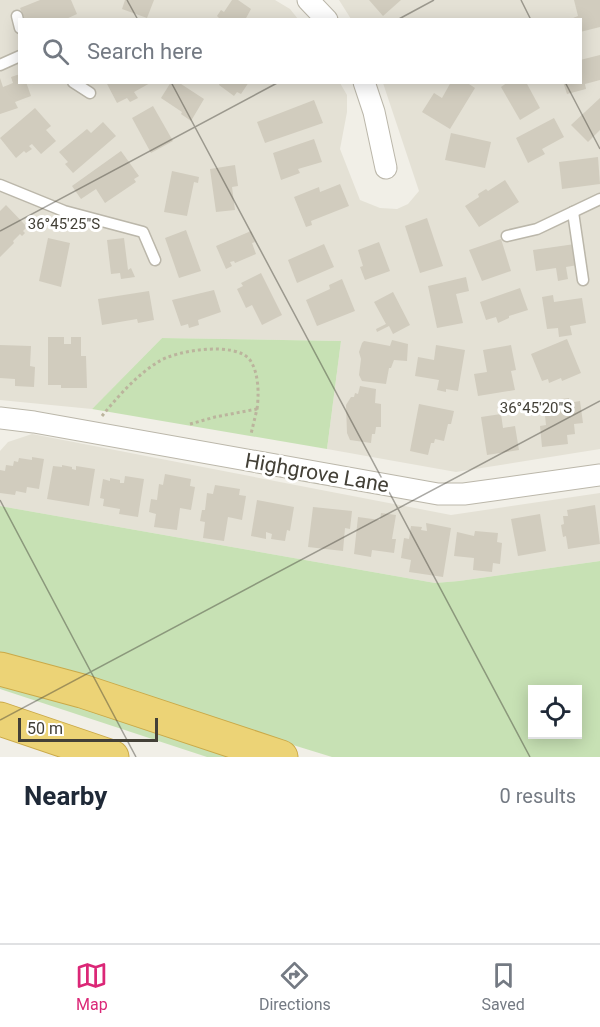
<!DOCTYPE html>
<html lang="en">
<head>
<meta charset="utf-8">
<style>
  body { margin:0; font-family:Roboto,sans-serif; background:#f2f2f3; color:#1f2937 }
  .controls { position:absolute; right:18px; bottom:18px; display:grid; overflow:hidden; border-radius:0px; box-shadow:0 3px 15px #0003 }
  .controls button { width:54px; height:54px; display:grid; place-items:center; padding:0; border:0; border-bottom:2px solid #e0e1e3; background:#fff; color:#1f2937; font:30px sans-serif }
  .scale { position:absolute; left:18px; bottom:15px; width:140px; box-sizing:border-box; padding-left:6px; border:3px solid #434037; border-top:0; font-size:16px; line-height:21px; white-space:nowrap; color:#434037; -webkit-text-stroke:4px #fff; paint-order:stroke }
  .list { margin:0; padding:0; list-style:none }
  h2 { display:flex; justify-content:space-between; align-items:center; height:78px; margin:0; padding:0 24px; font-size:26px }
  h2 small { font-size:20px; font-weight:400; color:#747a83 }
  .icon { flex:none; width:33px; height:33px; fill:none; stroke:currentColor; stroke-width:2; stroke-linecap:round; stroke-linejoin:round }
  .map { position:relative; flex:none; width:600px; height:757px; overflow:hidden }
  .search { position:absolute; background:#fff; box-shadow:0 3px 15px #0003; left:18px; right:18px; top:18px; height:66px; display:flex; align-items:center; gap:15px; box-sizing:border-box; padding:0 21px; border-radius:0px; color:#747a83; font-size:22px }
  .sheet { height:186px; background:#fff }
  nav { display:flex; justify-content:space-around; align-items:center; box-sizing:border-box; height:84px; border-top:2px solid #e0e1e3; background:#fff; font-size:16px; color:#747a83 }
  nav a { display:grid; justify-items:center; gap:3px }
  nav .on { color:#db2777 }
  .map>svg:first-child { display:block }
  .residential { fill:#e4e1d5 }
  .green { fill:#c7e1b4; fill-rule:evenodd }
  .building { fill:#d1ccbe }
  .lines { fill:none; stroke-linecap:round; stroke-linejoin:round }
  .lane-casing { stroke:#bbb7aa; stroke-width:13 }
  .street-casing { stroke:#bbb7aa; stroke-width:23 }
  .highway-casing { stroke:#caa948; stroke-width:35 }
  .path { stroke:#bbb49d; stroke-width:3; stroke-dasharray:3 3; stroke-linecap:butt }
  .lane { stroke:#fff; stroke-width:10 }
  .street { stroke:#fff; stroke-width:21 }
  .highway { stroke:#ecd376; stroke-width:33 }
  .ticks { fill:none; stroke:#434037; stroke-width:1.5; stroke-opacity:0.45 }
  .labels { text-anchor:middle; stroke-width:6; stroke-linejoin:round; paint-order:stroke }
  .street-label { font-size:21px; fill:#434037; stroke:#fff }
  .ticks-label { font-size:15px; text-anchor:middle; fill:#434037; stroke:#fff; stroke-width:6; stroke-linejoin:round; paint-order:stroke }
</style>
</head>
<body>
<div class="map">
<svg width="600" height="757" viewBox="0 0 600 757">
  <rect width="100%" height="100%" fill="#f1efe7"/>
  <g class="residential">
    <polygon points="0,0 275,0 290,9 298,19 20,20 20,82 340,83 347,95 347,112 340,149 360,200 380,208 397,209 408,204 419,191 383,83 580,82 580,20 351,19 339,0 600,0 600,449 456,472 327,449 341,341 162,338 92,409 0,400"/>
    <polygon points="32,434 451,515 600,493 600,561 459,581 435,583 0,506 0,451 8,442"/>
  </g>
  <g class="green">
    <polygon points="162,338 341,341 327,449 92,409"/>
    <path d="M0,506L435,583L459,581L600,561V757H332L94,684L0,657ZM532,690H578V734H532Z"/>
    <polygon points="0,677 260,757 207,757 0,689"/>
  </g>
  <g class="building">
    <polygon points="40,0 71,0 77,14 64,20 25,20 20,8"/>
    <polygon points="125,0 154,0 147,18 122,9"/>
    <polygon points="232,0 238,0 251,9 245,20 221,20 217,16 221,10 224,12"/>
    <polygon points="369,0 401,0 383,16"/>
    <polygon points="574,0 600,0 600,27 580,32 580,20 568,20 578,16"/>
    <polygon points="600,55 600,80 585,84 586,89 567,94 563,82 580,82 580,60"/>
    <polygon points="20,74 20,82 26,82 31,96 15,102 18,108 0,114 0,78 3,87 13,83 11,77"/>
    <polygon points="106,82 152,82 134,92 138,98 130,102 127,98 117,103"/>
    <polygon points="171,82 178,82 204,99 191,121 181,114 182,112 161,98"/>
    <polygon points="220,82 249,82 241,94 237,92 234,96 219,85"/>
    <polygon points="451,82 466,82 475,88 450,129 422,112 434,93 442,98"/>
    <polygon points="508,82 526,82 540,108 520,120 501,87"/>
    <polygon points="600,98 600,130 588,142 571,125"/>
    <polygon points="314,100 323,123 265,143 257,122"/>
    <polygon points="153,106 173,141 151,153 132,118"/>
    <polygon points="35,108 51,126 46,130 56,141 41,154 32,144 29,146 32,149 26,153 24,151 16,158 0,138"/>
    <polygon points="554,118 564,137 542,149 545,154 528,163 516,138"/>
    <polygon points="103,122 116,136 73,173 65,164 68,162 59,152 87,129 91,133"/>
    <polygon points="451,133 491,142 485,168 445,160"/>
    <polygon points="314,139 322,162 298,169 300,173 281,180 273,153"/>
    <polygon points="121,151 139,176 134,179 136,182 105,203 96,189 81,199 72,186"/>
    <polygon points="598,157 600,184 562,189 559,162"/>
    <polygon points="235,165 238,186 232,187 235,210 216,212 210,169"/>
    <polygon points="172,171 199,177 198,183 194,182 187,216 164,212"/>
    <polygon points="505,180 519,202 479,227 465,206 479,197 478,194 486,189 488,191"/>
    <polygon points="340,184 349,206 311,221 312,225 306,227 294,197 319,187 320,192"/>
    <polygon points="6,205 27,227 23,231 25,233 22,236 20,234 13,241 14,243 0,257 0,211"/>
    <polygon points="427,218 443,266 420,273 405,226"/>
    <polygon points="186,230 201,271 179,278 165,238"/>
    <polygon points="251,231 255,242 252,243 256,254 235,263 234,261 230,262 232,266 226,269 216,246"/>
    <polygon points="48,238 70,243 61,287 39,281"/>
    <polygon points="124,238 128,270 131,268 135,277 121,279 120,273 111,274 107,240"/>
    <polygon points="501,239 511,271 482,281 469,250"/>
    <polygon points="379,242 390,271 365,280 360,267 363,266 358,250"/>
    <polygon points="324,244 334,267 297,283 288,260"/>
    <polygon points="575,244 578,265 566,267 568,279 558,281 556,268 536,271 533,250"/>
    <polygon points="261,273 282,315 262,325 252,305 246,308 237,289 243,286 241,283"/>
    <polygon points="466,277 469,291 456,294 463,323 437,328 428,286"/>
    <polygon points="342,279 355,311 317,326 306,300 330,289 329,285"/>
    <polygon points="520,288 528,310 509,316 509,318 498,323 496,317 486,320 480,302"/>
    <polygon points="214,290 221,312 198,320 199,325 189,328 188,324 181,326 172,300"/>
    <polygon points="149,291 154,320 138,323 137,319 102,325 98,299"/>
    <polygon points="393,292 410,325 393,334 389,326 377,332 376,329 386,324 374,302"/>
    <polygon points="553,295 554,302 582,298 586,323 570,326 572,335 559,337 558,328 547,329 542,297"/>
    <polygon points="48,337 64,337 64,344 71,344 71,337 81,337 81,356 86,356 87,388 61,388 61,385 48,385"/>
    <polygon points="567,339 581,373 562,381 561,378 549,383 548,379 542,381 531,354"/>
    <polygon points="392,340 408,344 407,361 394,360 391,368 389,368 386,384 362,381 359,375 361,359 359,352 362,343 364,341 390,346"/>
    <polygon points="0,345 31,346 30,366 35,367 34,387 15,386 15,379 0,378"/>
    <polygon points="436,345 465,350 458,391 446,389 446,392 437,390 439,380 415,376 418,357 434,360"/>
    <polygon points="511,345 516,370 511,371 515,390 478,396 474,374 487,372 483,350"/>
    <polygon points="360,386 376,389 375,403 381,404 381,427 376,427 375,434 372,434 371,443 350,440 347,433 346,405 351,397 354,397 355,393 358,394"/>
    <polygon points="569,398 569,403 580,401 583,423 574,424 575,434 567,435 568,444 542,447 540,426 546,425 544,406 553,405 553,400"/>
    <polygon points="419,404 454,411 451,424 448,424 444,441 435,439 434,443 431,443 428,455 410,451"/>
    <polygon points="501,414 503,428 515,426 519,450 487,455 481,417"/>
    <polygon points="32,457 44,459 39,489 27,487 26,493 16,491 15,495 0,493 0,470 5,471 6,465 13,466 14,461 18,462 19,458 32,460"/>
    <polygon points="62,465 72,467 72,469 76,470 76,466 95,469 89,506 47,499 53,466 62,467"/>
    <polygon points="165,474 191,479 190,486 195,487 191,510 180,508 177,530 154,527 156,514 149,512 151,499 157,500 159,484 163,485"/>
    <polygon points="125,476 144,479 138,517 119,514 120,509 103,506 104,499 100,498 103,479 110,481 110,478 120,480 120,483 124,483"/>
    <polygon points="215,485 240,489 239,495 246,496 242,520 228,517 224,541 203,538 205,522 200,521 202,510 205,510 207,493 213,494"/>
    <polygon points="257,500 294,507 290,531 287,530 285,541 271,539 272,534 266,532 266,539 251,536"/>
    <polygon points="595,505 600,544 568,549 566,536 563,537 561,525 564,524 563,516 568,516 567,510"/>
    <polygon points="313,507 352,511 350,529 345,528 343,551 308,547"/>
    <polygon points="381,513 396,515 392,539 396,539 394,553 372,550 371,557 354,554 358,517 380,520"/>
    <polygon points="540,514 546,551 518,556 511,519"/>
    <polygon points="426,523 451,528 443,577 409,572 411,560 401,558 404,538 409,539 411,526 422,527 421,530 427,531"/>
    <polygon points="475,531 498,533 497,542 502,543 500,564 493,563 492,572 473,570 474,558 454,556 457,532 474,536"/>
  </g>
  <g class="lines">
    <g class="lane-casing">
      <g id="lane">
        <polyline points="17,16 20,28"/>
        <polyline points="0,65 20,56"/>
        <polyline points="73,82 90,93"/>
        <polyline points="0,185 64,211 143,232 155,260"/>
        <polyline points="573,212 583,280"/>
        <polyline points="507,236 537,229 600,199"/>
      </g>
    </g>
    <g class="street-casing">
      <g id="street">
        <polyline points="308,0 327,20"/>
        <polyline points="364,82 374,112 386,168"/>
        <polyline points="0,418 34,422 438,494 464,494 600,475"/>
      </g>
    </g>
    <g class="highway-casing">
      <g id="highway">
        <polyline points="0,669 82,691 281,757"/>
        <polyline points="0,719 112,757"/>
      </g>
    </g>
    <g class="path">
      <path d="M102,416C118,396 137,375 158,362C176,350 236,341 250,360C259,373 259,395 257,409"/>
      <polyline points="190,424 215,417 257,409 251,434"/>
    </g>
    <use href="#lane" class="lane"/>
    <use href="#street" class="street"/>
    <use href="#highway" class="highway"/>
  </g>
  <path class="ticks" d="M127,0L138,20M521,0L531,20M397,20L434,0M171,82L530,757M565,82L600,149M0,231L279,82M0,500L136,757M0,720L600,401"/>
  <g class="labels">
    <g class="street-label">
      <text transform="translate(317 473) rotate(10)" y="7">Highgrove Lane</text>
    </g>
  </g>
  <g class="ticks-label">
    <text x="64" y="229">36°45'25"S</text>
    <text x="536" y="413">36°45'20"S</text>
  </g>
</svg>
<div class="controls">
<button><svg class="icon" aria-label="locate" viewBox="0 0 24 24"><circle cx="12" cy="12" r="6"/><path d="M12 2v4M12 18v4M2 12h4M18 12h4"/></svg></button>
</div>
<div class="scale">50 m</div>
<div class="search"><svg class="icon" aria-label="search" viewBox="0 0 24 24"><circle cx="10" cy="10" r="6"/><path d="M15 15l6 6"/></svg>Search here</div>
</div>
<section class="sheet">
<h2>Nearby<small>0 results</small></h2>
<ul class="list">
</ul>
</section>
<nav>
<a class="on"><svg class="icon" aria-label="map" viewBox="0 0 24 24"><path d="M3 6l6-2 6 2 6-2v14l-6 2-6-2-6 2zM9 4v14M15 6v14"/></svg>Map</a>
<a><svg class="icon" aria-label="directions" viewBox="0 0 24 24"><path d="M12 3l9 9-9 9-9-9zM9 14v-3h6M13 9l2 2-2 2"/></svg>Directions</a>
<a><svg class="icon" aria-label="saved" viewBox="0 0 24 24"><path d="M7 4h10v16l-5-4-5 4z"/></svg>Saved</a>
</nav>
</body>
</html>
